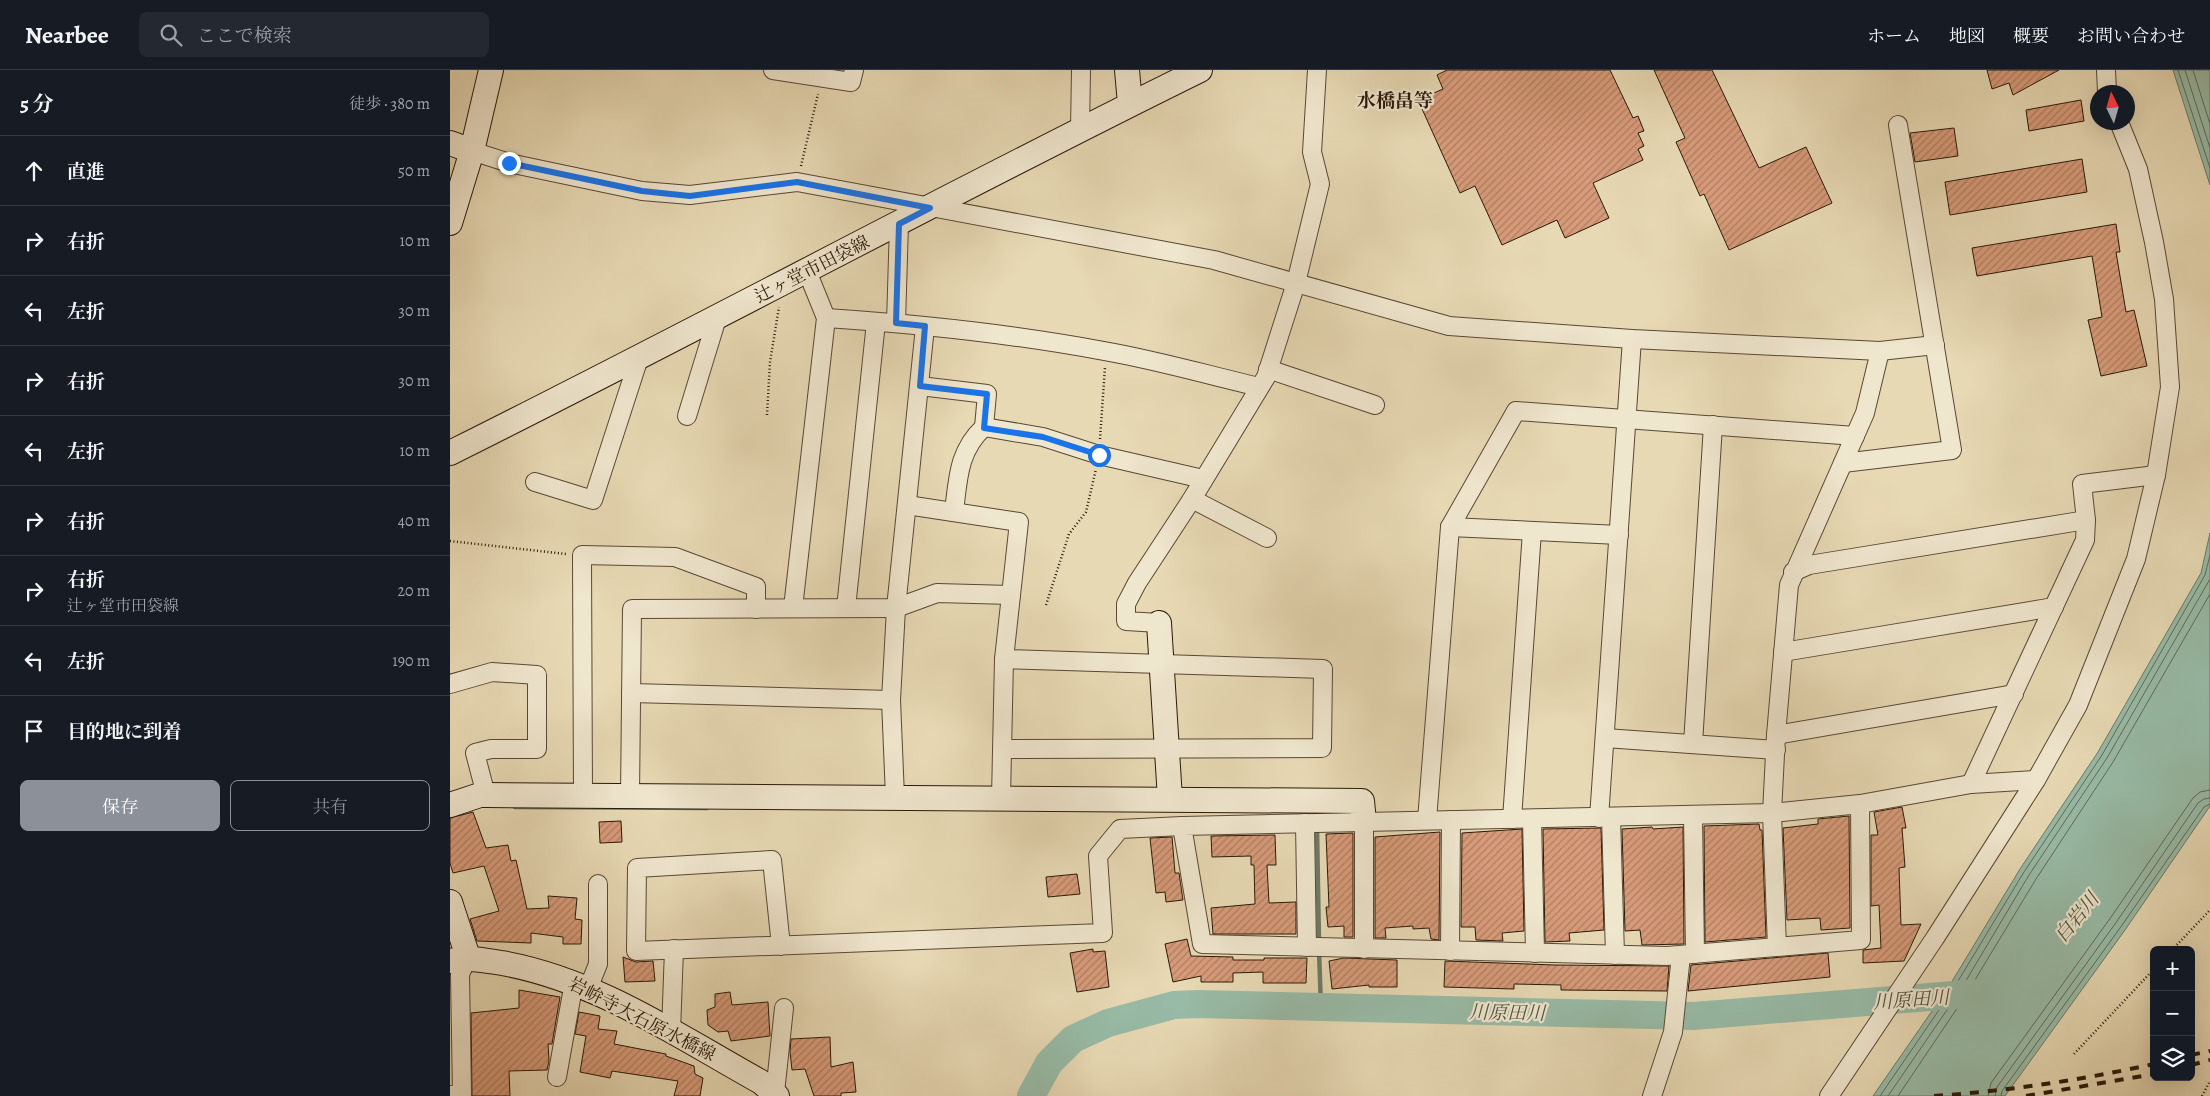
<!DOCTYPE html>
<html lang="ja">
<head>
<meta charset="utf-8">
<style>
  body { margin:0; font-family:Alegreya,"Noto Serif JP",serif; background:#242831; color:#f1f3f6 }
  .controls { position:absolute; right:15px; bottom:15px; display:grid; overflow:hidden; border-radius:8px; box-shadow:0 5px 20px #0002 }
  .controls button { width:45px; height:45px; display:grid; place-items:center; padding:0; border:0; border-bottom:1px solid #363941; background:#171b24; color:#f1f3f6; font:25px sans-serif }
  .compass { position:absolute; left:1640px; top:15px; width:45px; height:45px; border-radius:50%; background:#171b24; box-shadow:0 5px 20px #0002; rotate:355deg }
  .stop { position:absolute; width:15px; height:15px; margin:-11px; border:4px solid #1a73e8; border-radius:50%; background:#fff }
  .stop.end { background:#1a73e8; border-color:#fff; box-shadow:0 1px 5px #0008 }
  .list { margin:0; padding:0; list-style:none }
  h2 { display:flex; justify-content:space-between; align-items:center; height:65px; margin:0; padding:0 20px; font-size:21px }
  h2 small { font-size:16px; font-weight:400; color:#9ea1a6 }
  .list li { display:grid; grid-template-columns:32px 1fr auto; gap:15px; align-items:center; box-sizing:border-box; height:70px; padding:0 20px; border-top:1px solid #363941 }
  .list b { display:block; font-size:19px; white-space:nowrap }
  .list p { margin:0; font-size:16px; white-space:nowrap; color:#9ea1a6 }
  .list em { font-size:16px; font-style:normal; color:#9ea1a6 }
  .actions { display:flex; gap:10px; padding:15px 20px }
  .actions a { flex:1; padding:11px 0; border:1px solid #8c9099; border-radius:8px; text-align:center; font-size:18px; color:#8c9099 }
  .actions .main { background:#8c9099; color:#fff }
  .icon { flex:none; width:28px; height:28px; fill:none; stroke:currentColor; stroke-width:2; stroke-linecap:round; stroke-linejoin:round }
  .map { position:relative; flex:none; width:1760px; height:1026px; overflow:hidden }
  header { display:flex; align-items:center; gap:30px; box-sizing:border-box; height:70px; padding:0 25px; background:#171b24; border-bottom:1px solid #363941 }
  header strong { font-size:24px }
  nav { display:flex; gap:28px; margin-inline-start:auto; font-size:18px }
  .search { width:350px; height:45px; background:#242831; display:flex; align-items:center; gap:12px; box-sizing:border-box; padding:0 18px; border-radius:8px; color:#9ea1a6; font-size:19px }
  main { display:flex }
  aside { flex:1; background:#171b24 }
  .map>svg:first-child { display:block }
  .water { fill:#98bba7; stroke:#6c7a68 }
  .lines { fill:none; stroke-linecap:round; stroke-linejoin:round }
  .shore { stroke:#616a58; stroke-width:1 }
  .stream { stroke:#6c7a68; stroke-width:4.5 }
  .river { stroke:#98bba7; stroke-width:28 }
  .building { fill:url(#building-hatch); stroke:#2a1809 }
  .street-casing { stroke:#594834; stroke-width:20 }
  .secondary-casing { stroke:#2a1809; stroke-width:26 }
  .path { stroke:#2a1809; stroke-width:2.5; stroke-dasharray:1 2.5; stroke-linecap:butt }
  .street { stroke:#efe6ce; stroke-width:18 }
  .secondary { stroke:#efe6ce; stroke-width:24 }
  .rail { stroke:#2a1809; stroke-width:4; stroke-dasharray:9 9; stroke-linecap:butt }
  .route { stroke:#1a73e8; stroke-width:6 }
  .labels { text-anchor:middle; stroke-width:4.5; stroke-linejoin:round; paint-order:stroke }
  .street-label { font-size:18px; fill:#2a1809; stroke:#efe6ce }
  .neighbourhood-label { font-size:19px; font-weight:bold; fill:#2a1809; stroke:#efe6ce }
  .water-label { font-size:19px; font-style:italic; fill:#505140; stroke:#efe6ce }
</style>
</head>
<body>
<header>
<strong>Nearbee</strong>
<div class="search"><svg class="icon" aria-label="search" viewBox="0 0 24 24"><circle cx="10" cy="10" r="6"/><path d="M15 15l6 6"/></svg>ここで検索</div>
<nav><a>ホーム</a><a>地図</a><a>概要</a><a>お問い合わせ</a></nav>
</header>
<main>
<aside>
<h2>5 分<small>徒歩 · 380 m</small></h2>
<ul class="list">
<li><svg class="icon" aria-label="ahead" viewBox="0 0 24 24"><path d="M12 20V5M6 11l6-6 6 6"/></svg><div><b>直進</b></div><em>50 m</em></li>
<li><svg class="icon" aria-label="right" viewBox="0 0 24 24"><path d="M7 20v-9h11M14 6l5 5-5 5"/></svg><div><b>右折</b></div><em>10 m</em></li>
<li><svg class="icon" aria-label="left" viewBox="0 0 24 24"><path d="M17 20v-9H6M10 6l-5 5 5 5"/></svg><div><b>左折</b></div><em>30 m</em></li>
<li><svg class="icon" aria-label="right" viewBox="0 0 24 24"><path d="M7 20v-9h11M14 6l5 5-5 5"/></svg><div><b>右折</b></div><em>30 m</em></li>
<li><svg class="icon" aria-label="left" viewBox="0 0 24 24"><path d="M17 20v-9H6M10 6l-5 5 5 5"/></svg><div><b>左折</b></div><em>10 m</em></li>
<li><svg class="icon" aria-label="right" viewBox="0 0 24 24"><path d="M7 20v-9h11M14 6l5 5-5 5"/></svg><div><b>右折</b></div><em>40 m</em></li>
<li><svg class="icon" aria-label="right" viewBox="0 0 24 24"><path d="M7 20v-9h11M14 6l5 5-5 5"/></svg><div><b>右折</b><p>辻ヶ堂市田袋線</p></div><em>20 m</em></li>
<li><svg class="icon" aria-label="left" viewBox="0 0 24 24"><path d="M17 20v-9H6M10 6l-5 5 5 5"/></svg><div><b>左折</b></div><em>190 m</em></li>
<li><svg class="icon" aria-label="arrive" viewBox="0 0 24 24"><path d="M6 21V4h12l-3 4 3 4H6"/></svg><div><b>目的地に到着</b></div></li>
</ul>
<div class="actions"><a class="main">保存</a><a>共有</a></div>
</aside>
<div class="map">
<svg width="1760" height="1026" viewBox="0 0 1760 1026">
  <defs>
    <pattern id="building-hatch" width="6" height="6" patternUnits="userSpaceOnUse" patternTransform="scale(1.25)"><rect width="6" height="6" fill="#d79b79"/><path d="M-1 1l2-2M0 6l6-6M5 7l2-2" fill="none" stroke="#af7d61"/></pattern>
  </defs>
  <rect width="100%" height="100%" fill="#e7d9b4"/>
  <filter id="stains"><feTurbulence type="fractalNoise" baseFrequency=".004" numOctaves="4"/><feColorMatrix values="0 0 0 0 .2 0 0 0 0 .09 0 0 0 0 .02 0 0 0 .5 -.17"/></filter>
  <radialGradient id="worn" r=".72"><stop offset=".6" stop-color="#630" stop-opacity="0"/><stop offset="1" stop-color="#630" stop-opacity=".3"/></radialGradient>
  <g class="water">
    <polygon points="1723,0 1760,0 1760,115"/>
    <polygon points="1760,463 1760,736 1675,860 1555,1026 1423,1026 1498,918 1570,799 1648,682 1751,503"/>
  </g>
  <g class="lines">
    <g class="shore">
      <polyline points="1728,0 1760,98"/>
      <polyline points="1735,0 1760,78"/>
      <polyline points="1743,0 1760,54"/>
      <polyline points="1430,1026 1502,921 1574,802 1652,685 1755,505 1760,485"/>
      <polyline points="1438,1026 1508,924 1579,805 1657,688 1760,509"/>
      <polyline points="1448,1026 1514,928 1586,809 1663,692 1760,524"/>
      <polyline points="1538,1026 1541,1013 1659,850 1743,728 1750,722 1760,720"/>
      <polyline points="1545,1026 1547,1017 1665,854 1748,733 1754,729 1760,728"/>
      <polyline points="1551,1026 1552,1021 1670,858 1754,737 1760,734"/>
    </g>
    <g class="stream">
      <polyline points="65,737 257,738"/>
      <polyline points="867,757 869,872"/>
      <polyline points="869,880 871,938"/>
    </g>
    <polyline class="river" points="581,1026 599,993 623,969 658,953 724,935 747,934 1244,946 1529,923"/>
  </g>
  <g class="building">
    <polygon points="997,0 1160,0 1183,48 1188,46 1194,61 1188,63 1194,76 1188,79 1193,90 1143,113 1159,148 1115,168 1107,150 1052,175 1025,116 1010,123 968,30 993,19 987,5"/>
    <polygon points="1204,0 1262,0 1309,98 1356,77 1382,133 1279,180 1254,124 1250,126 1226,72 1235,68"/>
    <polygon points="1537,0 1609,0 1563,25 1559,13 1542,19"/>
    <polygon points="1631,30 1634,51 1579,61 1576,40"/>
    <polygon points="1504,58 1508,86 1465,92 1460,63"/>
    <polygon points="1632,89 1637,122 1500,145 1495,112"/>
    <polygon points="1666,154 1670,182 1666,182 1676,242 1684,240 1697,296 1651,306 1638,250 1652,247 1642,186 1527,206 1522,178"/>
    <polygon points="1452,737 1456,758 1452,758 1455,797 1449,798 1451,855 1471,854 1454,891 1413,893 1413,880 1431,878 1429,835 1421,836 1421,765 1428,765 1424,742"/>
    <polygon points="23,742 36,778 58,775 61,791 66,790 77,839 99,838 98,826 127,828 125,849 132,850 131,874 113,874 113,867 81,863 81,873 27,871 20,849 49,841 34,796 3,803 0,793 0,748"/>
    <polygon points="1399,746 1400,858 1371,860 1370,848 1337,850 1333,758 1368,754 1368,749"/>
    <polygon points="171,751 172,772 150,773 149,752"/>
    <polygon points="1309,754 1310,760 1312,760 1316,867 1255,872 1254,756"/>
    <polygon points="1202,757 1203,759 1233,757 1234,874 1192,875 1190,860 1175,861 1172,759"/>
    <polygon points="1151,758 1154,860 1119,863 1120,871 1095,872 1093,759"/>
    <polygon points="1072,759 1074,861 1052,863 1053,871 1026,870 1025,857 1011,857 1012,763"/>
    <polygon points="990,762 989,870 981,869 979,858 963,859 963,856 935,858 936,868 925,868 925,767"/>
    <polygon points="903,763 903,867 894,867 894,856 878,857 876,837 879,837 876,764"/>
    <polygon points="825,765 826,795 817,795 819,833 846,832 846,864 763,864 761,838 805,834 804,795 801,795 801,786 762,787 761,766"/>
    <polygon points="722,767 725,803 729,803 733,830 716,832 715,822 706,823 700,768"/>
    <polygon points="627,804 630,824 598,827 596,807"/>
    <polygon points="737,869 741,886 783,887 783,890 814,890 814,888 857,888 856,913 813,913 813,902 783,903 783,912 751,912 751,906 723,912 715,874"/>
    <polygon points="643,879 643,882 655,881 659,917 627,922 620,883"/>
    <polygon points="1378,883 1380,907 1238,921 1241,895"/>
    <polygon points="173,887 186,892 203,891 205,911 175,912"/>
    <polygon points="894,888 947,890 947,917 919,917 919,915 882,919 879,891"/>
    <polygon points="995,891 1105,895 1219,896 1217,921 1111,920 1111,915 1064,914 1064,919 994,917"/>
    <polygon points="69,920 110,927 102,974 98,974 99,991 97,1000 59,1001 60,1026 22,1026 21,943 69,938"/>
    <polygon points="280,922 282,935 318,932 320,966 281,971 278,961 268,962 258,955 257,940 265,937 265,924"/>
    <polygon points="129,942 150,946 148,959 167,961 164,974 216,984 216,986 244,996 245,1004 253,1008 250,1026 224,1026 228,1011 162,1001 160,1008 130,1002 136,966 125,964"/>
    <polygon points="380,967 381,997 403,992 406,1022 391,1023 391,1026 364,1026 355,999 342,1000 340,982 341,969"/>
  </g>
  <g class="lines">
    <g class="street-casing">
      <g id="street">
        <polyline points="323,0 401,12 404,0"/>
        <polyline points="1656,0 1657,22"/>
        <polyline points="630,60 631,0"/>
        <polyline points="22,81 59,93 192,121 240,125 347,112 417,125 764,190 999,256 1182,269 1430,281 1485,275"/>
        <path d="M376,248C469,254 563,264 654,281C706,290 758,305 809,317"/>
        <polyline points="446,253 449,154"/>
        <polyline points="818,299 925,335"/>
        <polyline points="470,316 537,324 534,357 593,367 649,385 753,409"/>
        <polyline points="237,346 267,248"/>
        <polyline points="1393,393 1502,380 1448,55"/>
        <polyline points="85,412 143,430 189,288"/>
        <polyline points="742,429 817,468"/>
        <polyline points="457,435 569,452 554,589"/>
        <path d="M504,442C508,409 508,381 534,357"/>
        <polyline points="1000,457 1169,465"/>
        <polyline points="1343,502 1359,495 1636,450"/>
        <polyline points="343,538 376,248 357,201"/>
        <polyline points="396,538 426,252"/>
        <polyline points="709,553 676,551 676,534 687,513 742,429 816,307 846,213 870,114 862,82 867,0"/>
        <polyline points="1333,582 1604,537"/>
        <polyline points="0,614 42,602 87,605 87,679 41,679 25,683 36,725"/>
        <polyline points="181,623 441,630"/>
        <polyline points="1326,665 1564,624"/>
        <polyline points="1155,668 1326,680"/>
        <polyline points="1243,674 1263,355"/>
        <polyline points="1521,714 1635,470 1636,450 1632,414 1706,405"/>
        <polyline points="133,725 132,485 225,487 306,517 306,539"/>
        <polyline points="180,725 182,539 446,538 487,523 561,525"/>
        <polyline points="445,727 441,630 446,538 475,257"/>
        <polyline points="551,728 554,589 873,599 872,678 552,679"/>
        <polyline points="1410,734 1411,870 1217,886 752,874 732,756 1322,743 1410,734 1521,714 1586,710"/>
        <polyline points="1243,745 1245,884"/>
        <polyline points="1161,747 1165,885"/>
        <polyline points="1149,748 1182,269"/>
        <polyline points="1062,749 1082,461"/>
        <polyline points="1082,749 1085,883"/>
        <polyline points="977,750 1000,457 1066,341 1405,366"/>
        <polyline points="855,753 857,877"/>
        <polyline points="331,876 322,790 187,798 186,881 653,863 648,786 670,759 732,756"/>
        <polyline points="1327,877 1322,743 1326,665 1339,515 1415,343 1430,281"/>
        <polyline points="914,879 914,752"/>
        <polyline points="1000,881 1001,750"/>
        <polyline points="138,919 148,894 148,814"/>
        <polyline points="221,962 224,879"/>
        <polyline points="107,1007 124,912"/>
        <polyline points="325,1023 334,938"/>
        <polyline points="0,1025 12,1024 10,904 18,887"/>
        <polyline points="1202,1026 1223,962 1231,885"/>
        <polyline points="1379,1026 1485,868 1586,710 1628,635 1686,489 1706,405 1720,317 1714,229 1704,172 1688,99 1669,52"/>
      </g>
    </g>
    <g class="secondary-casing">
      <g id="secondary">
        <polyline points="677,0 680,34"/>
        <polyline points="0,73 22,81"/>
        <polyline points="0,153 22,81 41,0"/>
        <path d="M0,383C251,258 498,124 750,0"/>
        <polyline points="709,553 720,729"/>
        <polyline points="0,735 30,725 36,725 912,731 914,752"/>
        <polyline points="0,832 18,887"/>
        <path d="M0,891C21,887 32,890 52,893C147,910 228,966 311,1012L327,1026"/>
      </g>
    </g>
    <g class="path">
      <polyline points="351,96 368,24"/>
      <polyline points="317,345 320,292 329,237"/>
      <polyline points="650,369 655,297"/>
      <polyline points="0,471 116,484"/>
      <polyline points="596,535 619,464 636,442 646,399"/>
      <polyline points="1722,880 1760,840"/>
      <polyline points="1624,984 1704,899"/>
      <polyline points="1752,1026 1760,1011"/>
    </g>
    <use href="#street" class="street"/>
    <use href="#secondary" class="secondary"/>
    <g class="rail">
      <polyline points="1741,985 1760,981"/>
      <polyline points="1741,995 1760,990"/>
      <path d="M1484,1026C1558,1021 1631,1010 1704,994"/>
      <polyline points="1576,1026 1704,1004"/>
    </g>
  </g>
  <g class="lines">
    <polyline class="route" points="59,93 192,121 240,126 347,112 480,138 449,154 446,253 475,256 470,316 537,324 534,358 593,367 649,385"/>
  </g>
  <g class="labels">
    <g class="street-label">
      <text transform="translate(362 199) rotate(-27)" y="6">辻ヶ堂市田袋線</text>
      <text transform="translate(192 949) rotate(27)" y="6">岩峅寺大石原水橋線</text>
    </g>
    <g class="neighbourhood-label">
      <text x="945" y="37">水橋畠等</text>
    </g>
    <g class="water-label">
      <text transform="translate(1626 847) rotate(-51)" y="7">白岩川</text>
      <text transform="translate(1461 929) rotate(-4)" y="7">川原田川</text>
      <text transform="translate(1057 942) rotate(1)" y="7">川原田川</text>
    </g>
  </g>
  <rect width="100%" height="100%" filter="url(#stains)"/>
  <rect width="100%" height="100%" fill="url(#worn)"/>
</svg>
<div class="controls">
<button>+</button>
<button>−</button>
<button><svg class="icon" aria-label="layers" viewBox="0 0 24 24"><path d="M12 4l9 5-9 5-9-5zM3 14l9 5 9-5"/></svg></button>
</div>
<svg class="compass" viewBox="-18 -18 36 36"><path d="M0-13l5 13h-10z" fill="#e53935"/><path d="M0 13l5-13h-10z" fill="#9ea1a6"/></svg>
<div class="stop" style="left:649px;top:385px"></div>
<div class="stop end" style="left:59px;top:93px"></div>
</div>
</main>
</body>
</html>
